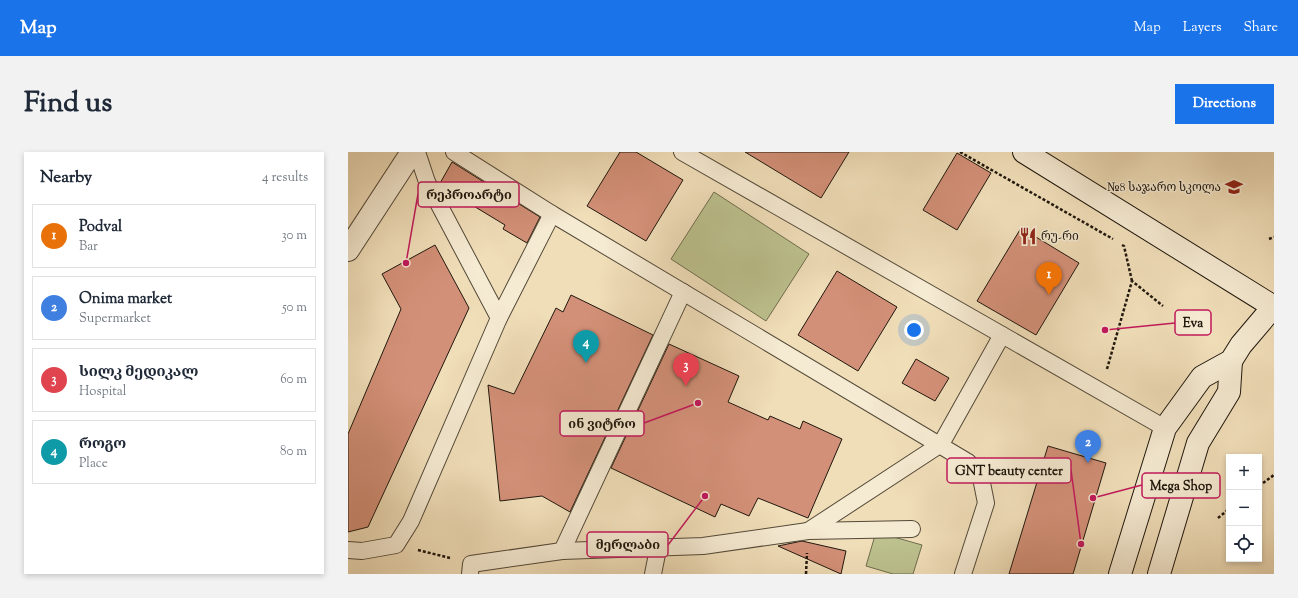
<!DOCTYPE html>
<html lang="en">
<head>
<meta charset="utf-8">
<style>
  body { margin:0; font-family:"Sorts Mill Goudy","Noto Serif Georgian",serif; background:#f2f2f3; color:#1f2937 }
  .controls { position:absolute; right:12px; bottom:12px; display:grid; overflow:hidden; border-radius:0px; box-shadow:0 2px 6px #0003 }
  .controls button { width:36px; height:36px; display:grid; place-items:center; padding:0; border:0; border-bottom:1px solid #e0e1e3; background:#fff; color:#1f2937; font:20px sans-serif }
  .you { position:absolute; left:566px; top:178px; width:14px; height:14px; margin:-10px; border:3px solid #fff; border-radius:50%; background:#1a73e8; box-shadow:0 0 0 6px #1a73e833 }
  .badge { display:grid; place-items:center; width:26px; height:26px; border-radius:50%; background:#1a73e8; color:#fff; font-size:13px; font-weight:700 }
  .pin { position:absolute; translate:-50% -33px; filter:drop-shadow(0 1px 2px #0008) }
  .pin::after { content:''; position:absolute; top:21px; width:14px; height:12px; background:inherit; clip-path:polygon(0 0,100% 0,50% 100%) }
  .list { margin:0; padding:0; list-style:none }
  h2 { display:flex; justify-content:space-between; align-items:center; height:52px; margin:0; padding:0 16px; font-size:17px }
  h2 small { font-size:13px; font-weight:400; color:#747a83 }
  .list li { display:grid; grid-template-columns:26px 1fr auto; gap:12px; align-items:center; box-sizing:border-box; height:64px; margin:0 8px 8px; padding:0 8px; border:1px solid #e0e1e3; border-radius:0px }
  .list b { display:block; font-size:15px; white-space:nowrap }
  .list p { margin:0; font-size:13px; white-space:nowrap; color:#747a83 }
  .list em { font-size:13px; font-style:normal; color:#747a83 }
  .icon { flex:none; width:22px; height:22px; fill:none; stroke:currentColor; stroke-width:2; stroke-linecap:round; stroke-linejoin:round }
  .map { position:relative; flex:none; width:926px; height:422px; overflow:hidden; border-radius:0px }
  header { display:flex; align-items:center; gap:24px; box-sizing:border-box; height:56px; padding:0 20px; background:#1a73e8; color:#fff }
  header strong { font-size:19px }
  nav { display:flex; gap:22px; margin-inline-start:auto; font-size:14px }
  .intro { display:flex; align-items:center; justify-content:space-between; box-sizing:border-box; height:96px; padding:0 24px }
  h1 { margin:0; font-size:28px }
  .button { padding:10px 18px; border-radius:0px; background:#1a73e8; color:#fff; font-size:14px; font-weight:700 }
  main { display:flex; gap:24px; padding:0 24px }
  aside { flex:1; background:#fff; border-radius:0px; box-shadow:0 2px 6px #0003 }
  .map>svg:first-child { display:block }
  .green { fill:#bcc18e; stroke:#6e6c4e }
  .building { fill:#d39078; stroke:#1f170d }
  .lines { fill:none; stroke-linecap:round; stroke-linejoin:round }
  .lane-casing { stroke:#534938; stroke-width:18 }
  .street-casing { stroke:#534938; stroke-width:24 }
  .secondary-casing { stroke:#1f170d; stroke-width:24 }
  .path { stroke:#1f170d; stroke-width:2.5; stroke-dasharray:3 2; stroke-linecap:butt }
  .lane { stroke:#f5ead2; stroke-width:16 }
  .street { stroke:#f5ead2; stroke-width:22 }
  .secondary { stroke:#f5ead2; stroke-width:22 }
  .labels { text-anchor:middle; stroke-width:3; stroke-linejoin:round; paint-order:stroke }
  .poi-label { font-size:12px; fill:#1f170d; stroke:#f5ead2; text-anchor:end }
  .leader { fill:none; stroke:#c2185b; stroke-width:1.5 }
  .callout-dot { fill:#c2185b; stroke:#f5ead2; stroke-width:1.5 }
  .callout { fill:#f5ead2; stroke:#c2185b; stroke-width:1.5 }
  .callout-label { font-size:13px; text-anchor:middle; font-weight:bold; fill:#1f170d }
</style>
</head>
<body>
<header>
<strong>Map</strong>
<nav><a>Map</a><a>Layers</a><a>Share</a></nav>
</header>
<div class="intro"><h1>Find us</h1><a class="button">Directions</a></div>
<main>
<aside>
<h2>Nearby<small>4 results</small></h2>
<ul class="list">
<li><span class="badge" style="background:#e8710a">1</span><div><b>Podval</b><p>Bar</p></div><em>30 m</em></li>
<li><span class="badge" style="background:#3f7fe0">2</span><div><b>Onima market</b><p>Supermarket</p></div><em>50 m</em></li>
<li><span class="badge" style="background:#e0444e">3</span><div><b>სილკ მედიკალ</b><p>Hospital</p></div><em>60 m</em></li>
<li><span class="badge" style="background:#0f9aa8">4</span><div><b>როგო</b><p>Place</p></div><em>80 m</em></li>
</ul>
</aside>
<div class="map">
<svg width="926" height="422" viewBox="0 0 926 422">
  <rect width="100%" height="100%" fill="#f0deb9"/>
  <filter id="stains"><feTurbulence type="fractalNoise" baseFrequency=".005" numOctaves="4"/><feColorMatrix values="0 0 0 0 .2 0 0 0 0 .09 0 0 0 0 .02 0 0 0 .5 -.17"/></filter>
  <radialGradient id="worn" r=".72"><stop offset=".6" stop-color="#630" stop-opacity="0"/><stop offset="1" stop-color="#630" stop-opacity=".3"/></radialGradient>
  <g class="green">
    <polygon points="366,40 461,102 418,169 323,107"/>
    <polygon points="528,380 574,393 565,422 545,422 518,414"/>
  </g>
  <g class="building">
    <polygon points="272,0 288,0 335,28 298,89 239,54"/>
    <polygon points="397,0 501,0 473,46"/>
    <polygon points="609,1 643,21 609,78 575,58"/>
    <polygon points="104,10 192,65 179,91 155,77 157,73 91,33"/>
    <polygon points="673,76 731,111 688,183 629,149"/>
    <polygon points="87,93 121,156 20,375 0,380 0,282 53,157 34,122"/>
    <polygon points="489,119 549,155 510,219 450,183"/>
    <polygon points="223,143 305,183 222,360 194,344 152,349 140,233 166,242 208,156 215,160"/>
    <polygon points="321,192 391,224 380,250 420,268 422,264 452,277 455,269 494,287 460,366 410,346 401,364 373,352 367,365 263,316"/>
    <polygon points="568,207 601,226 587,249 554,231"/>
    <polygon points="700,294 758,311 725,422 661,422"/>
    <polygon points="454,389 498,399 493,422 430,394"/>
  </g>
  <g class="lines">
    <g class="lane-casing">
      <g id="lane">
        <polyline points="69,0 79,30 151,166"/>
        <polyline points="106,0 204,62 620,310 633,326 638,351 615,422"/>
        <polyline points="334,0 817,276"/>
        <polyline points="460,379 593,292 654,183"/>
        <polyline points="0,398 14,399 48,393 63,369 151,166 204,62"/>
        <polyline points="214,399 335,140"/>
        <polyline points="122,422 123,412 214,399 355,394 460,379 564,377"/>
        <polyline points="305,422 310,397"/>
      </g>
    </g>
    <g class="street-casing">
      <polyline id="street" points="0,98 64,0"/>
    </g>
    <g class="secondary-casing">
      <g id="secondary">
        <polyline points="676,0 926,155"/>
        <polyline points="772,422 817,276 854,225 883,209 893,193 926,154"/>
        <polyline points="811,422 850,291 881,240 883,209"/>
      </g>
    </g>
    <g class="path">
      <polyline points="612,0 765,87"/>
      <polyline points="921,87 926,85"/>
      <polyline points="774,93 776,94 784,129"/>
      <polyline points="759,217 784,129 815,154"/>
      <polyline points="911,334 926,323"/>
      <polyline points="870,366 881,357"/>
      <polyline points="70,398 102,406"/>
      <polyline points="458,422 459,401"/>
    </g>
    <use href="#lane" class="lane"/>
    <use href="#street" class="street"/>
    <use href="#secondary" class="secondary"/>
  </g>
  <defs>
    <g id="school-bare" transform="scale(1.38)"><path d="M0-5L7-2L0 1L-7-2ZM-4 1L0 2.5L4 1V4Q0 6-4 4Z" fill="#8f2418" stroke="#f5ead2" stroke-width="2.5" paint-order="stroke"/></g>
    <g id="restaurant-bare" transform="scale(1.38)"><path d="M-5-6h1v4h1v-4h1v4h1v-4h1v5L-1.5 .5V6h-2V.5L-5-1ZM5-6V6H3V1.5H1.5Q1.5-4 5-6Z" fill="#8f2418" stroke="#f5ead2" stroke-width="2.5" paint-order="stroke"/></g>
  </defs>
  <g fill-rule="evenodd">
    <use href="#school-bare" x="886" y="35"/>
    <use href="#restaurant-bare" x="680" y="84"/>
  </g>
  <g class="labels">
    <g class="poi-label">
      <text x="873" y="39">№8 საჯარო სკოლა</text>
      <text x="693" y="88" text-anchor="start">რუ-რი</text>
    </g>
  </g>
  <path class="leader" d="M58 111L70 42M757 178L827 171M350 251L296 271M733 392L723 318M745 346L794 333M357 344L320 393"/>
  <g class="callout-dot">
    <circle cx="58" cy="111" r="4"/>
    <circle cx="757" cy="178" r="4"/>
    <circle cx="350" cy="251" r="4"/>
    <circle cx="733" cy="392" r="4"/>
    <circle cx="745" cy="346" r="4"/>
    <circle cx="357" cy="344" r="4"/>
  </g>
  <g class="callout">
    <rect x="70" y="30" width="101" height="25" rx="4"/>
    <rect x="827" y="158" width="36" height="25" rx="4"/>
    <rect x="212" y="259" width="84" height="25" rx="4"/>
    <rect x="599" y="306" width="124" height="25" rx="4"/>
    <rect x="794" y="321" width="78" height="25" rx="4"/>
    <rect x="239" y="380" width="81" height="25" rx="4"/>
  </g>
  <g class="callout-label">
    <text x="121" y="47">რეპროარტი</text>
    <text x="845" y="175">Eva</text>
    <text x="254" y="276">ინ ვიტრო</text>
    <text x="661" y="323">GNT beauty center</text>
    <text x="833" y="338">Mega Shop</text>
    <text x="280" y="397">მერლაბი</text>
  </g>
  <rect width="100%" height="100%" filter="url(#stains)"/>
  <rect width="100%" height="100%" fill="url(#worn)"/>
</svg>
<div class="controls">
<button>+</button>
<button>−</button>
<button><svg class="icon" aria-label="locate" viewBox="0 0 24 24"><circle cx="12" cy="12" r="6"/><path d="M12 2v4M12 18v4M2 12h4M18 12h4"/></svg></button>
</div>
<div class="you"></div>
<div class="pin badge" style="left:701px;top:143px;background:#e8710a">1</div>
<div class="pin badge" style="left:740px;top:311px;background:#3f7fe0">2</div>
<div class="pin badge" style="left:338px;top:234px;background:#e0444e">3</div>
<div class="pin badge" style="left:238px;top:211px;background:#0f9aa8">4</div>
</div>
</main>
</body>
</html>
